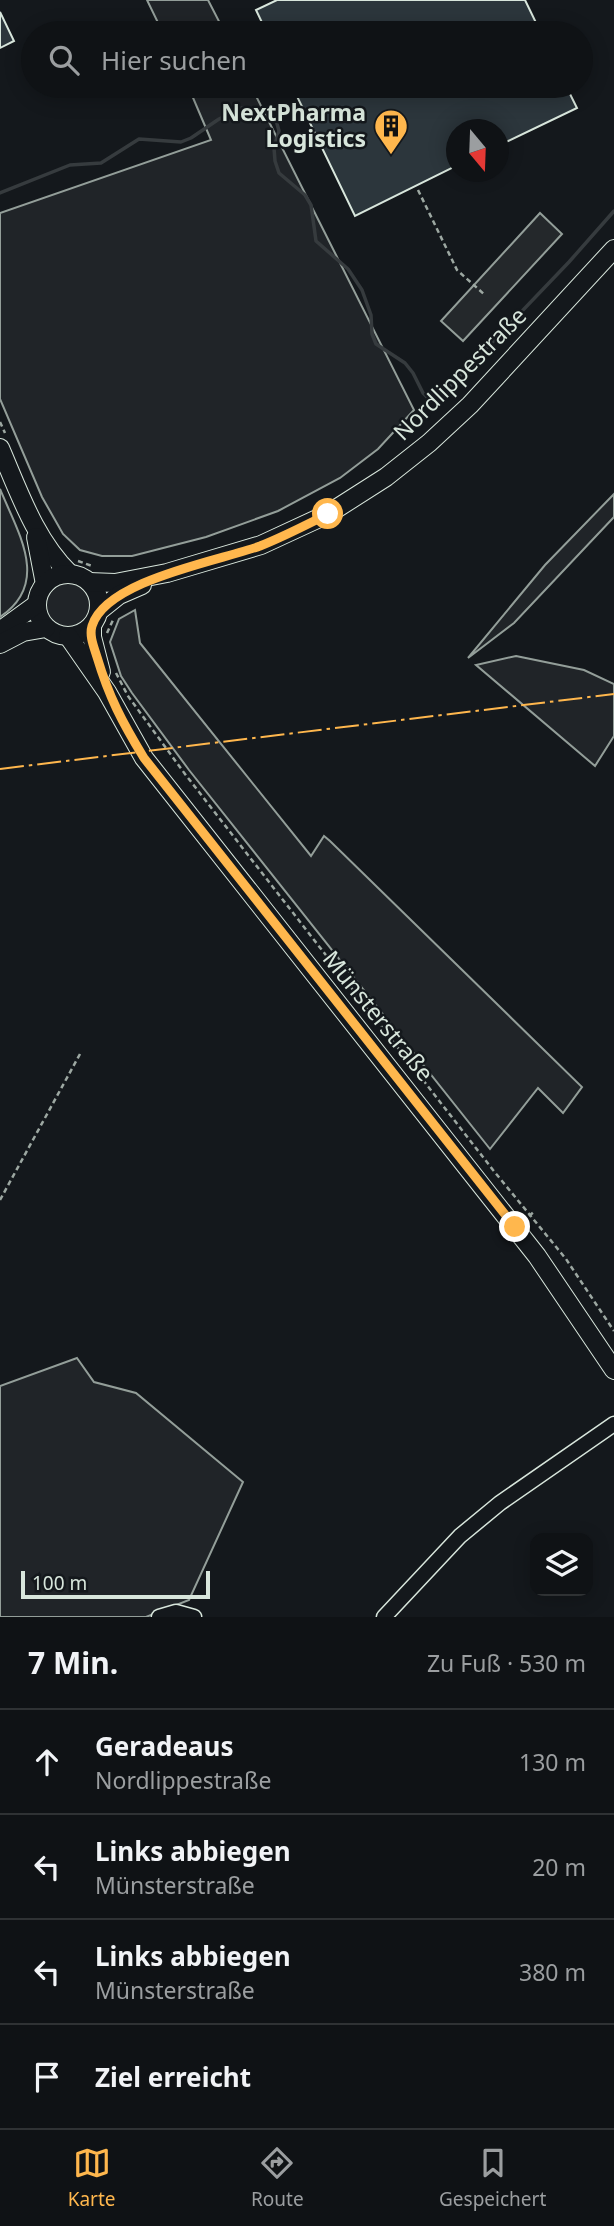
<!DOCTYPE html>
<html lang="de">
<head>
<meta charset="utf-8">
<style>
  body { margin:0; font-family:"Noto Sans",sans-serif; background:#1d2022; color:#f1f3f6 }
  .controls { position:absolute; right:21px; bottom:21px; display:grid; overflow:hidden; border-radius:14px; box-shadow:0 4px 18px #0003 }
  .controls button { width:63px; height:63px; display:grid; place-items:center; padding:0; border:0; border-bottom:2px solid #2f3234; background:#0f1215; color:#f1f3f6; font:35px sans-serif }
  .compass { position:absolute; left:446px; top:119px; width:63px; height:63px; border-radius:50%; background:#0f1215; box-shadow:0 4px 18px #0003; rotate:161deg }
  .scale { position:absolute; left:21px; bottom:18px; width:189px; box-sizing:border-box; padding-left:7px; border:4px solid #d8e6dc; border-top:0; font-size:19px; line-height:24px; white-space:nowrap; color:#d8e6dc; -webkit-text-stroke:5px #14181c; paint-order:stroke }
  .stop { position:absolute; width:21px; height:21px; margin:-16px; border:5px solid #ffb74d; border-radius:50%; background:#fff }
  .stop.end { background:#ffb74d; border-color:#fff; box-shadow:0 2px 7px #0008 }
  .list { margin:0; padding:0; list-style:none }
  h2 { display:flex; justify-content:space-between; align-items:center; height:91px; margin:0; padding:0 28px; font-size:30px }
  h2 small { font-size:23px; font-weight:400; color:#9b9ea0 }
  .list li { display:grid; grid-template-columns:46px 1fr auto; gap:21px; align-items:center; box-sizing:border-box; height:105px; padding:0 28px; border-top:2px solid #2f3234 }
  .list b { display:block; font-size:26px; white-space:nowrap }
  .list p { margin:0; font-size:23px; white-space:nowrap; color:#9b9ea0 }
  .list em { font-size:23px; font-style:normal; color:#9b9ea0 }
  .icon { flex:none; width:38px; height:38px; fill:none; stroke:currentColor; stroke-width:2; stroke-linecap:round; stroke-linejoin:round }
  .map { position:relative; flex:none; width:614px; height:1617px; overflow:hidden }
  .search { position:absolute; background:#0f1215; box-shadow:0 4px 18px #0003; left:21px; right:21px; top:21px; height:77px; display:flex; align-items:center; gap:18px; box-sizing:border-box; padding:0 24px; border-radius:38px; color:#9b9ea0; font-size:26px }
  .sheet { height:511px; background:#0f1215 }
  nav { display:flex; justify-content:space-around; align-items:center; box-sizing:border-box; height:98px; border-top:2px solid #2f3234; background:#0f1215; font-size:19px; color:#9b9ea0 }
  nav a { display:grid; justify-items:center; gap:4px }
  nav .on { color:#ffb74d }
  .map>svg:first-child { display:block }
  .green { fill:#202428; stroke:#939e99; stroke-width:2 }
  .parking { fill:#24282b; stroke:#939e99; stroke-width:2 }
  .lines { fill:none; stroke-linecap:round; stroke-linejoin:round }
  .stream { stroke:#363b3e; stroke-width:3.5 }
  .building { fill:#2c363c; stroke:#d8e6dc; stroke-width:2 }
  .minor-casing { stroke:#d8e6dc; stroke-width:17 }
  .major-casing { stroke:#d8e6dc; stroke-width:20 }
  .path { stroke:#9da8a2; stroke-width:2.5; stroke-dasharray:5 3.5; stroke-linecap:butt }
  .minor { stroke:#14181c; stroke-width:14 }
  .major { stroke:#14181c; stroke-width:18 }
  .power { stroke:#ffb74d; stroke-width:2; stroke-dasharray:24 5 3.5 5; stroke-linecap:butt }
  .route { stroke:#ffb74d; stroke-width:9 }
  .labels { text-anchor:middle; stroke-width:5; stroke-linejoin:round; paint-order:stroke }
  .poi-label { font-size:23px; font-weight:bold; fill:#d8e6dc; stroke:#14181c; text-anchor:end }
  .street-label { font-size:23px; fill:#d8e6dc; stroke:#14181c }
</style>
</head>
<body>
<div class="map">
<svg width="614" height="1617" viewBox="0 0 614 1617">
  <rect width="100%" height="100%" fill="#14181c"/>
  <g class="green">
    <polygon points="147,0 208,0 225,33 163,33"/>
    <polygon points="188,86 251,86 414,410 378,449 340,478 278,511 206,537 132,556 102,556 80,550 63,534 42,497 0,399 0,213 211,140"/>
    <path d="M0,489C18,533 51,583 0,617Z"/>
    <polygon points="614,494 614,517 514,623 468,658 545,565"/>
    <circle cx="68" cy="606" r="25"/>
    <polygon points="135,610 140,643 311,856 324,836 330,841 582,1087 563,1113 538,1088 490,1149 189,770 132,693 121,676 110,642 119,619"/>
    <polygon points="516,656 584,670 614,684 614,736 595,766 476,665"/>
    <polygon points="77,1358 94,1382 136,1393 243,1482 189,1600 146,1617 0,1617 0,1386"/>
  </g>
  <polygon class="parking" points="540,213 562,234 463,341 441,321"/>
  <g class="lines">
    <polyline class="stream" points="0,193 70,165 101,163 139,139 181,142 191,138 219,119 241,108 256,109 269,113 276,120 279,131 274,148 275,161 279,173 305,195 311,205 316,241 348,269 362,290 371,315 372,334 376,344 405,363 413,373 423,393 431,401 437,400 569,262 614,211"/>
  </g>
  <g class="building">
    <polygon points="277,0 525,0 541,33 267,33 256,10"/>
    <polygon points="0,12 14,41 0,48"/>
    <polygon points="292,86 566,86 577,108 498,146 498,130 456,130 456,166 355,216"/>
  </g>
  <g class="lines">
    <g class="minor-casing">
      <g id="minor">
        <polyline points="159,1617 176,1612 194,1617"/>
        <polyline points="384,1617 460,1536 500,1503 614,1424"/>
      </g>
    </g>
    <g class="major-casing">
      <g id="major">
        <path d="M0,448C19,492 35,540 70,574"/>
        <polyline points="36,537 45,584"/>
        <circle cx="68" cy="605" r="31"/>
        <polyline points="89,582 115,583 167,573 261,545 328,514 386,477 429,443 470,405 614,249"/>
        <polyline points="99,611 119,595 142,585"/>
        <polyline points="92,625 92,637 101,672"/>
        <polyline points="0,631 37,604"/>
        <polyline points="68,636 107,692 144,758 537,1256 614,1370"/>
        <polyline points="0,644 23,632 46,628"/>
      </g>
    </g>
    <g class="path">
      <polyline points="418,190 457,270 485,295"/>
      <polyline points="0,422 5,433"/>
      <polyline points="78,561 92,566"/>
      <polyline points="107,633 113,620"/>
      <polyline points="116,673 128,696 185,774 493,1170 566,1259 614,1331"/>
      <polyline points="0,1200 80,1054"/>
      <polyline points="529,1216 535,1211"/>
    </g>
    <use href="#minor" class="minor"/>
    <use href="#major" class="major"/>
    <polyline class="power" points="0,769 614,694"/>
  </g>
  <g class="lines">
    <path class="route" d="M328,514C306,525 283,537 260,546C219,561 106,580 92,626C89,636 94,647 97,657C109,697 122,722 144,758L515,1227"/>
  </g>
  <defs>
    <g id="building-pin" transform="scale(1.75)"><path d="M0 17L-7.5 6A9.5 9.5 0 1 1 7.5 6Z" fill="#ffb74d" stroke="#14181c"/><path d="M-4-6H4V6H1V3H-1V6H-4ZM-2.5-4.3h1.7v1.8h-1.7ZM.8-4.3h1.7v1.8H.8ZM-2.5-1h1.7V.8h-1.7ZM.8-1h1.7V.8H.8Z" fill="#111"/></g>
  </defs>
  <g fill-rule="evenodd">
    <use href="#building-pin" x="391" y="126"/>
  </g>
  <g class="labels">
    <g class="poi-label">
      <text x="366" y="121">NextPharma<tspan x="366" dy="26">Logistics</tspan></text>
    </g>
    <g class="street-label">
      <text transform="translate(460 374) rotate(-45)" y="8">Nordlippestraße</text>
      <text transform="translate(378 1016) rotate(51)" y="8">Münsterstraße</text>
    </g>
  </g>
</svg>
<div class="controls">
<button><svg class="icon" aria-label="layers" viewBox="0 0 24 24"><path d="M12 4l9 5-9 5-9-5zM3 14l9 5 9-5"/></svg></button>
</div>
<svg class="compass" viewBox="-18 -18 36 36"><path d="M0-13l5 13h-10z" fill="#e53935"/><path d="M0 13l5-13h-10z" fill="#9b9ea0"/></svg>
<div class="scale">100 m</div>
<div class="stop" style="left:328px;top:514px"></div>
<div class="stop end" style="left:515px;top:1227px"></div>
<div class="search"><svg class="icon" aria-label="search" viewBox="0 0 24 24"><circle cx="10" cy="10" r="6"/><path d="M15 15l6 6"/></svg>Hier suchen</div>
</div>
<section class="sheet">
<h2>7 Min.<small>Zu Fuß · 530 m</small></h2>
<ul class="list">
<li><svg class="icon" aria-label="ahead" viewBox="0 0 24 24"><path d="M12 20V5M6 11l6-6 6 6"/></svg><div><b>Geradeaus</b><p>Nordlippestraße</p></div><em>130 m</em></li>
<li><svg class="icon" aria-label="left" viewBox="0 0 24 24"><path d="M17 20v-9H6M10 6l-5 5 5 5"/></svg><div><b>Links abbiegen</b><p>Münsterstraße</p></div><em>20 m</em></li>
<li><svg class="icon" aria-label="left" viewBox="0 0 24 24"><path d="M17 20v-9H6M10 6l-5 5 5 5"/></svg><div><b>Links abbiegen</b><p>Münsterstraße</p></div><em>380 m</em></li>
<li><svg class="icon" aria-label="arrive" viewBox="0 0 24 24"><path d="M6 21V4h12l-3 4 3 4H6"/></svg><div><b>Ziel erreicht</b></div></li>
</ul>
</section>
<nav>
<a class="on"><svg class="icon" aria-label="map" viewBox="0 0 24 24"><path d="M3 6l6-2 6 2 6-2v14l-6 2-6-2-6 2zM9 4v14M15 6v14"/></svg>Karte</a>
<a><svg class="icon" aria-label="directions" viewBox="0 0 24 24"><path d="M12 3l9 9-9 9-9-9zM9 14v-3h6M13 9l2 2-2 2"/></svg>Route</a>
<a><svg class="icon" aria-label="saved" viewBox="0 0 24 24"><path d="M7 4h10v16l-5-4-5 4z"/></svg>Gespeichert</a>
</nav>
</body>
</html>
